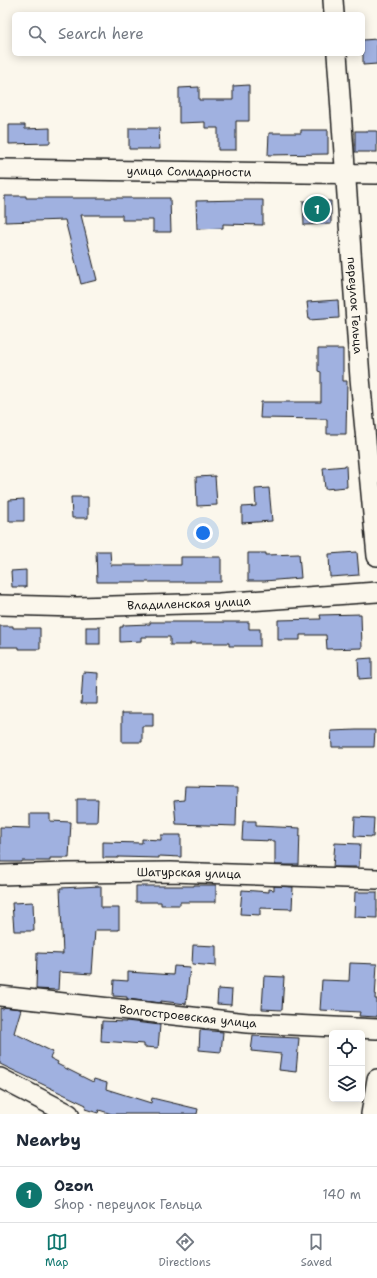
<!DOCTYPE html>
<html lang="en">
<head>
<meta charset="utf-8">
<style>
  body { margin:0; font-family:"Shantell Sans",sans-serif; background:#f2f2f3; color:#1f2937 }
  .controls { position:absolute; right:12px; bottom:12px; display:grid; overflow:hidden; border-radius:6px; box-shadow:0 2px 10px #0003 }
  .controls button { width:36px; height:36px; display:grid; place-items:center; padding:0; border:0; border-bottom:1px solid #e0e1e3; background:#fff; color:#1f2937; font:20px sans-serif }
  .you { position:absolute; left:203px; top:533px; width:14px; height:14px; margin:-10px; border:3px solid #fff; border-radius:50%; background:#1a73e8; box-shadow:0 0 0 6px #1a73e833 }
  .badge { display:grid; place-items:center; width:26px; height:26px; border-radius:50%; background:#0f766e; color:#fff; font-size:13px; font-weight:700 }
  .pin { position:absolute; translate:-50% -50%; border:2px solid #fff; box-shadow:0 1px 4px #0006 }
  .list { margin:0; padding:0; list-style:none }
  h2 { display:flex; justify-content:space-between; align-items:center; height:52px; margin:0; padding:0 16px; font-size:17px }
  h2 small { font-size:13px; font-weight:400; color:#747a83 }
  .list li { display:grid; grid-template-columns:26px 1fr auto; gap:12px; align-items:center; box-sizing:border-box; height:56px; padding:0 16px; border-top:1px solid #e0e1e3 }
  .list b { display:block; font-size:15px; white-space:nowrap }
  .list p { margin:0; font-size:13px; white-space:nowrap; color:#747a83 }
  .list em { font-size:13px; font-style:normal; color:#747a83 }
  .icon { flex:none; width:22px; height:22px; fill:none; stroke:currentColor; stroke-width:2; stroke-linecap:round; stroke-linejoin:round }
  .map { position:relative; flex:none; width:377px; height:1114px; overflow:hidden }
  .search { position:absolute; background:#fff; box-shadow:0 2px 10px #0003; left:12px; right:12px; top:12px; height:44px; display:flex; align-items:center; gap:10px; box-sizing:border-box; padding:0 14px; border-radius:6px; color:#747a83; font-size:15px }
  .sheet { height:108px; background:#fff }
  nav { display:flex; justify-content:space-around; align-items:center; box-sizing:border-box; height:56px; border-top:1px solid #e0e1e3; background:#fff; font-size:11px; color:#747a83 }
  nav a { display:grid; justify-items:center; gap:2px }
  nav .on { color:#0f766e }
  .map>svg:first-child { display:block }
  .building { fill:#a0b1e0; stroke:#1c1c1c }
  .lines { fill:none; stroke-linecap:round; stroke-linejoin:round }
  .minor-casing { stroke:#1c1c1c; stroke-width:22 }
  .minor { stroke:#fbf7ec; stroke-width:19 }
  .labels { text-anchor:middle; stroke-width:4; stroke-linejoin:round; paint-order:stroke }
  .street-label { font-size:12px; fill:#1c1c1c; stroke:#fbf7ec }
</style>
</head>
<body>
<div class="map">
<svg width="377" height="1114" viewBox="0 0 377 1114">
  <rect width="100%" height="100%" fill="#fbf7ec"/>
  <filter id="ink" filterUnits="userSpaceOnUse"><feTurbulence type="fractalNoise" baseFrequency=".025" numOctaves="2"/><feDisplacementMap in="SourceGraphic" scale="8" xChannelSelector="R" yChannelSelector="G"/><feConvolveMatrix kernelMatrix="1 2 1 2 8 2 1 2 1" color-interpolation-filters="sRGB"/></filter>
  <g filter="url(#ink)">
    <g class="building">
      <polygon points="377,39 377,64 363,65 363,40"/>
      <polygon points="249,85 249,121 236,121 236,150 218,150 218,128 205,128 205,122 179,123 179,88 199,87 199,100 233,100 233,86"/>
      <polygon points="9,125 25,125 25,129 50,128 50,143 9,144"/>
      <polygon points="129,128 159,128 160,149 129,149"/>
      <polygon points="301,130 328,130 328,154 268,155 269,133 301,133"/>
      <rect x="355" y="131" width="22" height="21"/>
      <polygon points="5,196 26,196 26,198 170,198 171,232 153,232 153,220 122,220 122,215 81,215 97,280 81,284 65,220 5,222"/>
      <polygon points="240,200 263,200 263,225 223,224 223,228 197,229 196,201"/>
      <polygon points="303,201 331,201 331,224 304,225"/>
      <polygon points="338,300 339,318 309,320 307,302"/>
      <polygon points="318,349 343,349 343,381 347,381 346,434 327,434 327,419 260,418 261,402 321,402 321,372 318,371"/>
      <polygon points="346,466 347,487 325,489 323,468"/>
      <polygon points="215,476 217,505 197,506 196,477"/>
      <polygon points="269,488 272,521 242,523 242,507 256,506 255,489"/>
      <polygon points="71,497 88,497 88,518 72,518"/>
      <polygon points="24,499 24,521 9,521 9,500"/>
      <polygon points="96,551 110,551 111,565 181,565 181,557 221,557 221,582 97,582"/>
      <polygon points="357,552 359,575 330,577 329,554"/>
      <polygon points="248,553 266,553 266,555 299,554 301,578 264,581 248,581"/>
      <polygon points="26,570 26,587 12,587 11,571"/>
      <polygon points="361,614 362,648 327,649 326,635 300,635 300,640 278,640 278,620 321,619 320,615"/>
      <polygon points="150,622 249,622 249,629 260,629 260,646 229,646 229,643 190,643 190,645 170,645 170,637 141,637 141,641 120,642 120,627 123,627 123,625 150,624"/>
      <polygon points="0,626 13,626 13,628 40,628 40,649 19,649 19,647 0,647"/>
      <rect x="86" y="627" width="14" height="17"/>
      <polygon points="372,658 372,678 359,679 358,659"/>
      <polygon points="83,672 98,673 97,704 81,704"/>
      <polygon points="122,713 153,713 153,726 142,726 142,742 122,742"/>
      <polygon points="356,730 375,730 374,747 332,747 331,731"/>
      <polygon points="185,787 237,788 236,826 176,824 174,801 184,800"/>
      <polygon points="77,799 98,799 97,822 77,822"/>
      <polygon points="30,814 50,814 50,821 71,822 69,858 50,858 50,861 22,861 22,862 0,862 0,827 30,828"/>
      <polygon points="355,817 374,818 373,837 354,836"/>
      <polygon points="243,821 256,821 256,826 300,828 299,865 275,865 275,841 242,840"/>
      <polygon points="161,835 181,835 181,857 159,856 159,858 118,857 118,858 103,858 103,842 142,843 142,839 161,840"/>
      <polygon points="335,843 360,844 359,867 333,867"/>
      <polygon points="194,885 216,885 216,902 180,902 180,905 161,905 161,902 136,902 136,886 194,886"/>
      <polygon points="101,886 101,908 119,908 119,930 95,930 92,974 59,972 58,990 36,989 37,953 63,954 60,888"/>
      <polygon points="274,886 293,887 292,909 260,908 260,915 240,914 242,890 269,892 269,889 274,890"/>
      <polygon points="355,892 377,892 377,918 354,917"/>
      <polygon points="33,902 34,931 14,931 12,903"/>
      <polygon points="193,945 216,946 216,966 192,964"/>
      <polygon points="350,963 377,964 375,999 377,999 377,1017 359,1016 360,1012 320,1010 322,980 349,981"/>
      <polygon points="174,966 190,967 186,1004 161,1001 161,1003 127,999 127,997 113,996 114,980 128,981 128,972 173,975"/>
      <polygon points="264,976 284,977 282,1010 262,1009"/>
      <polygon points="218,989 232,990 231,1005 217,1004"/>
      <polygon points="3,1007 21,1009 14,1033 53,1052 50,1058 58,1062 57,1064 93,1082 94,1079 107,1083 106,1089 151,1103 152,1098 198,1109 197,1114 112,1114 99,1110 98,1113 85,1109 86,1105 0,1064 0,1008 3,1009"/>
      <polygon points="102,1021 126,1022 126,1021 160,1025 158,1048 144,1047 144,1044 101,1041"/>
      <polygon points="200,1030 223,1032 221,1052 199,1050"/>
      <polygon points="253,1036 299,1038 296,1072 279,1070 281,1054 251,1051"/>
    </g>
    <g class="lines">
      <g class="minor-casing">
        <g id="minor">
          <polyline points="333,0 334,14"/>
          <path id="s1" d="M337,54L360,378L377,556"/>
          <path id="s2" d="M0,169L377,174"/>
          <path id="s3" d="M0,605L77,607L219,603L377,592"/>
          <path id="s4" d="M0,875L67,873L171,872L377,879"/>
          <path id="s5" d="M0,996L247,1023L377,1029"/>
          <polyline points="0,1078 69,1114"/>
          <polyline points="371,1114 377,1079"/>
        </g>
      </g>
      <use href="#minor" class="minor"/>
    </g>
  </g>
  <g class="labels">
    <g class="street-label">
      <text dy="4" stroke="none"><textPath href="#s2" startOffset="189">улица Солидарности</textPath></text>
      <text dy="4" stroke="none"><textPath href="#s1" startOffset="252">переулок Гельца</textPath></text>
      <text dy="4" stroke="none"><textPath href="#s3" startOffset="189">Владиленская улица</textPath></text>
      <text dy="4" stroke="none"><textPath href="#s4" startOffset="189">Шатурская улица</textPath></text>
      <text dy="4" stroke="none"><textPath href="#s5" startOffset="189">Волгостроевская улица</textPath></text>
    </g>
  </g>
</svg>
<div class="controls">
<button><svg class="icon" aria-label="locate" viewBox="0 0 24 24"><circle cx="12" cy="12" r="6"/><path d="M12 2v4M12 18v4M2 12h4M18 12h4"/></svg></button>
<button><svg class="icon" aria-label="layers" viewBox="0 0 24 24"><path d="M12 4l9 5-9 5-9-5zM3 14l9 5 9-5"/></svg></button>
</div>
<div class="you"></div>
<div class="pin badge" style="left:317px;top:209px">1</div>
<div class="search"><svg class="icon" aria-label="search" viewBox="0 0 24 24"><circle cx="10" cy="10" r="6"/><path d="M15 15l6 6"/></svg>Search here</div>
</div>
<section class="sheet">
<h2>Nearby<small></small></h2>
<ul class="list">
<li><span class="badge">1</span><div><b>Ozon</b><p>Shop · переулок Гельца</p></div><em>140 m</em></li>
</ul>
</section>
<nav>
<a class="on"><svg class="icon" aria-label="map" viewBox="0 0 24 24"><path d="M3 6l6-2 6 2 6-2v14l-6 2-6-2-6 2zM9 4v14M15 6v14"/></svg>Map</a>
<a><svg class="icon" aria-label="directions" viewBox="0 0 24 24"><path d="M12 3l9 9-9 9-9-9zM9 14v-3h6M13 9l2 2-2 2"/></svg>Directions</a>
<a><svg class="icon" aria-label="saved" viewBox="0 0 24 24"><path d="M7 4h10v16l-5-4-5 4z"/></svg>Saved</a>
</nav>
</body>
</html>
